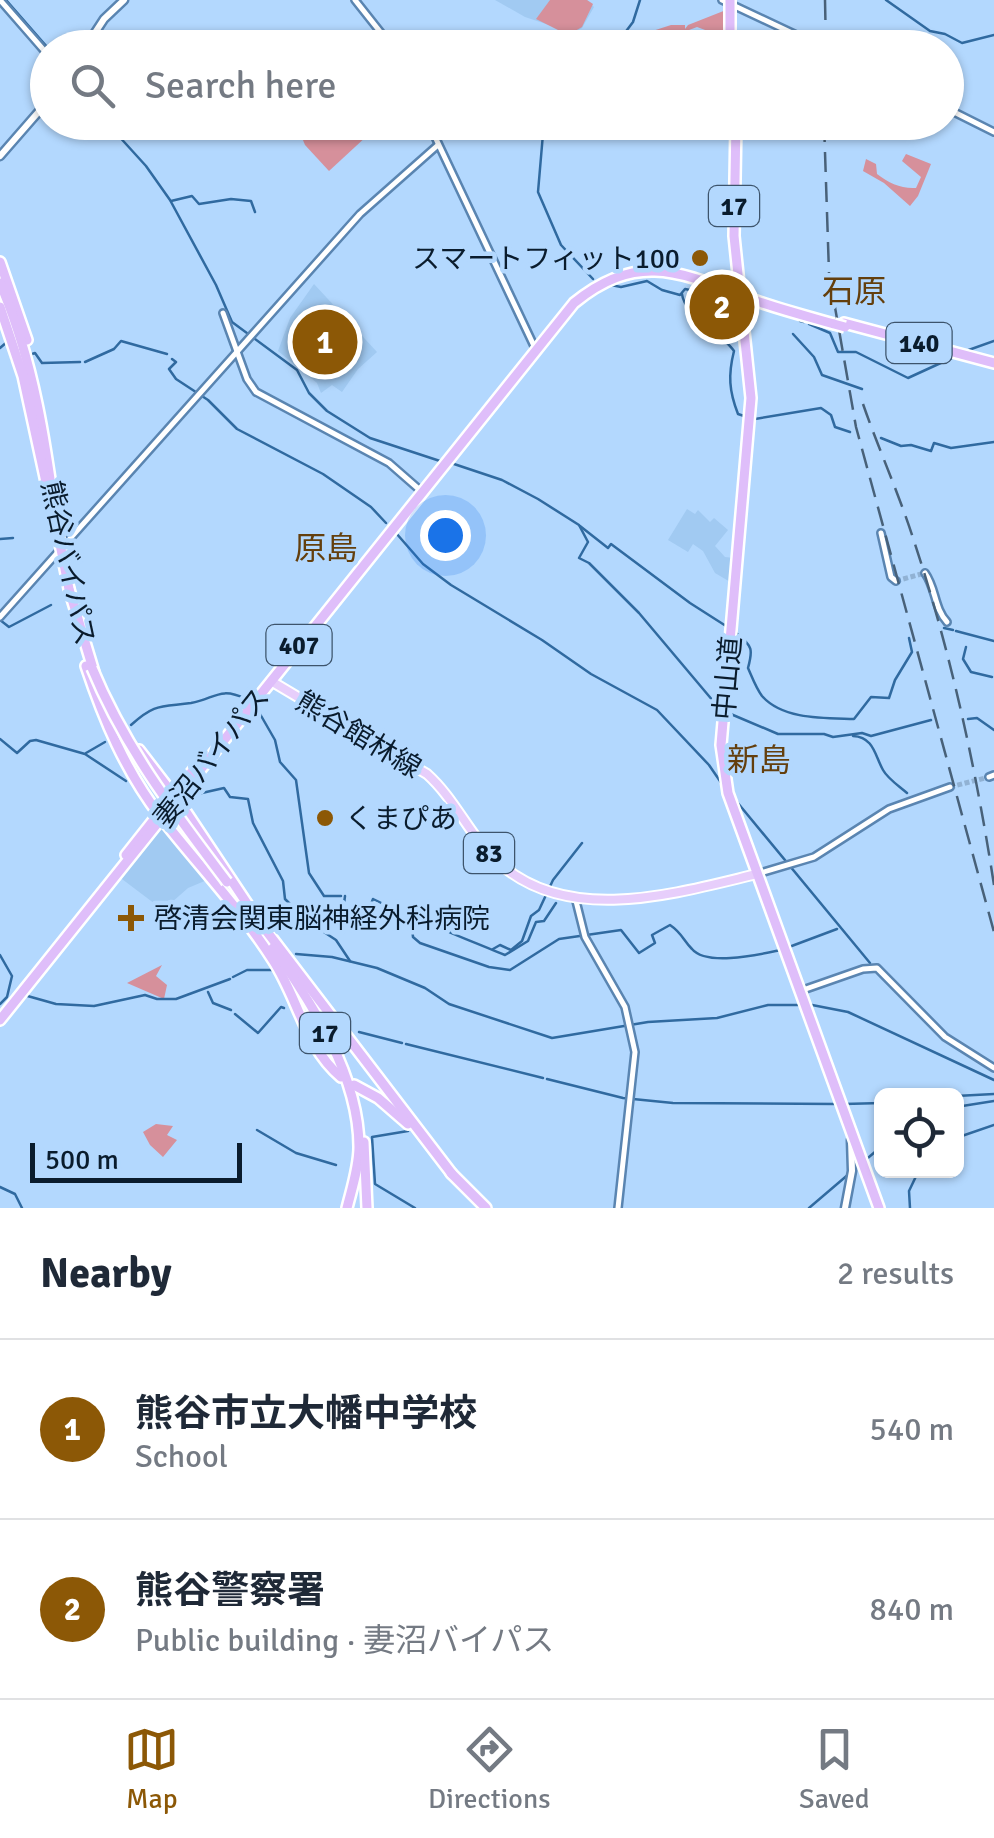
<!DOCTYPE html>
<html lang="en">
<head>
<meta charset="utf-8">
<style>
  body { margin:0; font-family:Signika,"Noto Sans JP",sans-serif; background:#f6f6f7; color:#1f2937 }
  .controls { position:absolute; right:30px; bottom:30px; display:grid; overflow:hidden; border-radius:15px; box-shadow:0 2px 8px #0004 }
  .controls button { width:90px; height:90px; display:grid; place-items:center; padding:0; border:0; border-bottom:2px solid #e0e1e3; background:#fff; color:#1f2937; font:50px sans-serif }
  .scale { position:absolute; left:30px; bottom:25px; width:212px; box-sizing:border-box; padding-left:10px; border:5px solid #0a1c2d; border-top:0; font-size:28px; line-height:35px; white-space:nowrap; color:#0a1c2d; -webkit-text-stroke:8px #b3d8fe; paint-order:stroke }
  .you { position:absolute; left:445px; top:535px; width:35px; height:35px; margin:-25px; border:8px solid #fff; border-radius:50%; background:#1a73e8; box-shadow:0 0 0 15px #1a73e833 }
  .badge { display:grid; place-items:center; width:65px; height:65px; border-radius:50%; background:#8c5806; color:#fff; font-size:32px; font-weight:700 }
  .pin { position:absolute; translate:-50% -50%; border:5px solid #fff; box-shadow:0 2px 10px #0006 }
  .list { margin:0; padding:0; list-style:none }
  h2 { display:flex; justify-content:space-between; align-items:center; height:130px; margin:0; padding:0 40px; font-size:42px }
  h2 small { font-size:32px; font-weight:400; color:#747a83 }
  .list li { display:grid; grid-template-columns:65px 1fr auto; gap:30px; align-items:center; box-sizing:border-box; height:180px; padding:0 40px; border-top:2px solid #e0e1e3 }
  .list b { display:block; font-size:38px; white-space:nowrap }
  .list p { margin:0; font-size:32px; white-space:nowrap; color:#747a83 }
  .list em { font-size:32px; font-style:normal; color:#747a83 }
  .icon { flex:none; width:55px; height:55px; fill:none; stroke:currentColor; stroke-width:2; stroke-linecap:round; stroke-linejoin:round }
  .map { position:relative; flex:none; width:994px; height:1208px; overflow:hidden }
  .search { position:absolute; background:#fff; box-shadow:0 2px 8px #0004; left:30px; right:30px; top:30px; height:110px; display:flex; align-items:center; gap:25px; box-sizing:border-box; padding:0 35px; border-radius:55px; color:#747a83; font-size:38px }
  .sheet { height:490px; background:#fff }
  nav { display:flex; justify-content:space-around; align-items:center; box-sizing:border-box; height:140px; border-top:2px solid #e0e1e3; background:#fff; font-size:28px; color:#747a83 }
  nav a { display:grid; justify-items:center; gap:5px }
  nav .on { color:#8c5806 }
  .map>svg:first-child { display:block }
  .built { fill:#a1caf2 }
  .green { fill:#d6909b }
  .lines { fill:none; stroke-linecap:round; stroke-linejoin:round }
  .stream { stroke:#306aa0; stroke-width:2.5 }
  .tertiary-tunnel { stroke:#91b2d4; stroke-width:5; stroke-dasharray:5 2.5; stroke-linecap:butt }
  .tertiary-casing { stroke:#5a85b1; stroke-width:10 }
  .secondary-casing { stroke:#5a85b1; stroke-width:11 }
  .primary-casing { stroke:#fff; stroke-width:12 }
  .trunk-casing { stroke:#fff; stroke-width:14 }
  .tertiary { stroke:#fff; stroke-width:5 }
  .secondary { stroke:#fff; stroke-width:6 }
  .primary { stroke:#e7cefb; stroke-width:8 }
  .trunk { stroke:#dfbefa; stroke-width:9 }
  .rail { stroke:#486179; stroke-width:2.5; stroke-dasharray:20 10; stroke-linecap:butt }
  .trunk-bridge-casing { stroke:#fff; stroke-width:14; stroke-linecap:butt }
  .trunk-bridge { stroke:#dfbefa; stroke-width:9 }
  .poi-dot { fill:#8c5806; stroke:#b3d8fe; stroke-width:4 }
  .labels { text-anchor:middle; stroke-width:9; stroke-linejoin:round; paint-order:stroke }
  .shield { fill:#b3d8fe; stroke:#3d546c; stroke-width:2.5 }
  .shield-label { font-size:25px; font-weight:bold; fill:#0a1c2d }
  .poi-label { font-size:28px; fill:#0a1c2d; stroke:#b3d8fe; text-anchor:start }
  .street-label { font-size:28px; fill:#0a1c2d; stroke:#b3d8fe }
  .quarter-label { font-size:32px; fill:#643f0d; stroke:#b3d8fe }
</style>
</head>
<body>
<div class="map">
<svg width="994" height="1208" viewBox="0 0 994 1208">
  <rect width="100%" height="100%" fill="#b3d8fe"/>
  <g class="built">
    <polygon points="495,0 587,0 594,7 582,28 568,36 555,27 525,17"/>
    <polygon points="314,284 377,352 358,369 342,392 332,385 321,393 317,383 278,351 290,318"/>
    <polygon points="687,509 695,514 698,510 710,522 714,518 728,530 715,546 725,557 734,558 732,583 715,573 703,551 693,544 688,552 668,540"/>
    <polygon points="161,828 173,837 207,880 188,888 163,910 118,876"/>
  </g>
  <g class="green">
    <polygon points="550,0 587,0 593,4 582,27 568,35 536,19"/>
    <polygon points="726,10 727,38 697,27 644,47 600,48 671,25 685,25 685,29 688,25"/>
    <polygon points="296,123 381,123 329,171 305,145"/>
    <path d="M906,154L931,164L918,196L910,206L884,183L863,171L866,159L876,164L877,174C889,183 901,189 916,188L921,177L902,161Z"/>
    <polygon points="162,965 156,976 167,985 164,999 127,983"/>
    <polygon points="156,1124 173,1126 167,1135 177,1140 163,1157 150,1145 143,1132"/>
  </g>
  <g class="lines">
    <g class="stream">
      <polyline points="6,0 48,48"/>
      <polyline points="886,0 930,31 945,34 962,43 994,35"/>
      <polyline points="618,42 633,22 640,0"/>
      <polyline points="647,48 648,46"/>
      <polyline points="106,122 146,166 170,200 216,285 232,322 297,370 309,393 327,411 370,438 443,462"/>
      <polyline points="544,122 538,192 561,245 593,279"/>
      <polyline points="171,201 192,196 199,204 231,199 251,201 255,212"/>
      <polyline points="611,285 621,287 647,281 662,290 680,295 685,289 695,291 709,288"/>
      <path d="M682,294C684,315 720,331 734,351C728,375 729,391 738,414L747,417"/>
      <polyline points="800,321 804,322"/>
      <polyline points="809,324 830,333 838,352 856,352 908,378 956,356"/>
      <polyline points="793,334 814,357 822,375 862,389"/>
      <polyline points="0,348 7,342 12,360"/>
      <polyline points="963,352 994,341"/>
      <polyline points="32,354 35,353 42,363 80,362"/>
      <polyline points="172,359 176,362 169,369 176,379 208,400 237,429 323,474 371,507 386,523"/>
      <polyline points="85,362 114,349 121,341 167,354"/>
      <polyline points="755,419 821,408 831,415 835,427 850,432"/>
      <polyline points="881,438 901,446 911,445 931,451 934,443 951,448 994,442"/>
      <polyline points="451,463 502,480 538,499 579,525 588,542 579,558 589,563 639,613 719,708"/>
      <polyline points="580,526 608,548 611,544 690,603 726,626"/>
      <polyline points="396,533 423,564 451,585 542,640 591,674 657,710 709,765 722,784"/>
      <polyline points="0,539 13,538"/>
      <polyline points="0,620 9,627 51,605"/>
      <polyline points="944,628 953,630"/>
      <polyline points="956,631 994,641"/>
      <path d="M736,633C753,646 753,650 748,668C752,677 756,688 762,696C783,720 825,718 854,719L871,697L889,698L895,680L912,652L909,638"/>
      <polyline points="966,647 963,659 971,672 992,677"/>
      <polyline points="256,707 275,740 280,762 296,780 309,873 324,896 341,896"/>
      <polyline points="726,712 778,734 824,734 833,737 862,733 871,736 931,720"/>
      <polyline points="968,719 977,718 994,730"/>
      <path d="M131,725C155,703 161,707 191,703C215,699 219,686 246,699"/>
      <path d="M853,736C874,737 875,756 883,770C888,779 899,786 907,793"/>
      <polyline points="0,739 17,753 30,741 36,740 85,754 126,781"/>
      <polyline points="86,753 105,742"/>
      <polyline points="193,795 224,788 230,797 248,799 253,823 283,881 285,899 307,921 336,940 350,961"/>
      <polyline points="737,802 870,963"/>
      <path d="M345,896L343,912L365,919L373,899C416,920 462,937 505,955L528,941L536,922L544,921L556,903"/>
      <path d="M411,918L413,937L420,943L489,967L510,970L559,939L621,930L639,953L655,943L652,935L670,925C682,933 683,940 692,949C707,967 761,954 781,950"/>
      <polyline points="789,947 837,929"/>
      <polyline points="493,949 500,945 511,950 522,941 531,916 539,910 553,880 582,843"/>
      <polyline points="296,954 332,957 377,968 425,988 449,1004 552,1038 648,1022 717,1018 768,1005 799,1005"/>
      <polyline points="0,955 12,976 7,997 0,1004"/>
      <polyline points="233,977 247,970 274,970"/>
      <polyline points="208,992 213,1003 231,1010"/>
      <polyline points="24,995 56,1004 94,1006 145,995 157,999 176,999 230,979"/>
      <polyline points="807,1004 848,1012 994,1080"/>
      <polyline points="909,1005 942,1038 994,1071"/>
      <polyline points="235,1014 258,1033 281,1007 284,1008"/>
      <polyline points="359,1032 402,1043"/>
      <polyline points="406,1044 543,1078"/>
      <polyline points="547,1079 623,1098 673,1103 836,1104"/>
      <polyline points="956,1096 994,1094"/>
      <polyline points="844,1104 882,1103"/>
      <polyline points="956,1107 994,1101"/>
      <polyline points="257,1130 296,1153 336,1165"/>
      <polyline points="408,1131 372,1137 375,1184 415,1208"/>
      <polyline points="956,1138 994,1125"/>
      <polyline points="856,1168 882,1146"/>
      <polyline points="0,1187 15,1194 22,1208"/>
      <polyline points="809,1208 850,1173"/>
      <polyline points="910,1208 909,1191 919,1170"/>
    </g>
    <g class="tertiary-tunnel">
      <polyline points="896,581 925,573"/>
      <polyline points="950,787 989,777"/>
    </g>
    <g class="tertiary-casing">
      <g id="tertiary">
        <polyline points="0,0 48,55"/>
        <polyline points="355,0 393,48"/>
        <polyline points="722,0 824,48"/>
        <polyline points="946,108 994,132"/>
        <polyline points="428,122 535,348"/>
        <polyline points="223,313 247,379 256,392 389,463 421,491"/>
        <polyline points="881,533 891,577 896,581"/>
        <path d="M925,573C936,588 934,608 947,622"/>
        <polyline points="0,617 360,214 438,145"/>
        <polyline points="989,777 994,775"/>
        <polyline points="757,874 814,857 889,809 950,787"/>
        <polyline points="575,897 585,937 625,1007 635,1052 618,1208"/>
        <polyline points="800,991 863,969 877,968 945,1037 994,1068"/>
      </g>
    </g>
    <g class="secondary-casing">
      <g id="secondary">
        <polyline points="85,48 104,19 124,0"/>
        <polyline points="0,156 48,101"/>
        <polyline points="845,1208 852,1171 851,1140"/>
      </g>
    </g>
    <g class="primary-casing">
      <path id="primary" d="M271,681L427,774C456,800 470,837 499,863C569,926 677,893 757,874"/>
    </g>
    <g class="trunk-casing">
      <g id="trunk">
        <polyline points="730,0 730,48"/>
        <polyline points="736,122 734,236 751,398 721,745 728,793 879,1208"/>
        <polyline points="0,262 27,340"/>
        <path d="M0,283C34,361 46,446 57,529"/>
        <polyline points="0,307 23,376 46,482"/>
        <polyline points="844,323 994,363"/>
        <polyline points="69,589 94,672"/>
        <path d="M86,666C104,720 125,770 160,816C197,864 240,908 273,960C298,998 305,1047 341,1077"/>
        <polyline points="139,750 182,806 258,920 452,1174"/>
        <polyline points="126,855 194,769"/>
        <path d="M273,948C312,1003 359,1076 359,1147C359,1167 352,1188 347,1208"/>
        <path d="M0,1020L574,303C639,250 682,273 751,299C778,309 806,316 834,324"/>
        <polyline points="354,1085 378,1098 408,1124"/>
        <polyline points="364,1142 367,1208"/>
        <polyline points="451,1173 486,1208"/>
      </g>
    </g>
    <use href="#tertiary" class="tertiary"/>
    <use href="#secondary" class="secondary"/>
    <use href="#primary" class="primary"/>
    <use href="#trunk" class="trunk"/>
    <g class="rail">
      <polyline points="825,0 826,48"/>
      <polyline points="824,122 829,273 856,427 994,932"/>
      <path d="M863,404C879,450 899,494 914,541C951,653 976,769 994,885"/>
    </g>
    <g class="trunk-bridge-casing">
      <g id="trunk-bridge">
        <polyline points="834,324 845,327"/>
        <polyline points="57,529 69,589"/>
        <path d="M92,668C125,748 175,813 227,882"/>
      </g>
    </g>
    <use href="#trunk-bridge" class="trunk-bridge"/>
  </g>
  <g class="poi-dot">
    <circle cx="700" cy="258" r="10"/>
    <circle cx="325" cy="818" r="10"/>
    <path d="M126 903h10v10h10v10h-10v10h-10v-10h-10v-10h10z"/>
  </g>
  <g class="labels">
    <g class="shield">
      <rect x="709" y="186" width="50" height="40" rx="8"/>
      <rect x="886.5" y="323" width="65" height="40" rx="8"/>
      <rect x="266.5" y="625" width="65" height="40" rx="8"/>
      <rect x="464" y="833" width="50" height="40" rx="8"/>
      <rect x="300" y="1013" width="50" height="40" rx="8"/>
    </g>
    <g class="shield-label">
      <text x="734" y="215">17</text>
      <text x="919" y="352">140</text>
      <text x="299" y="654">407</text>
      <text x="489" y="862">83</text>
      <text x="325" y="1042">17</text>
    </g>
    <g class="poi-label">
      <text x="680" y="268" text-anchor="end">スマートフィット100</text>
      <text x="345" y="828">くまぴあ</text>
      <text x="154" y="928">啓清会関東脳神経外科病院</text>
    </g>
    <g class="street-label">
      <text transform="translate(69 563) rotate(78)" y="10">熊谷バイパス</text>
      <text transform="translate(727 678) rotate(-85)" y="10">中山道</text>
      <text transform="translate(359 734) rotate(31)" y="10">熊谷館林線</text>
      <text transform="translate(211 757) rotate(-52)" y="10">妻沼バイパス</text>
    </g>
    <g class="quarter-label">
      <text x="854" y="302">石原</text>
      <text x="326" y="559">原島</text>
      <text x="759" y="771">新島</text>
    </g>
  </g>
</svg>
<div class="controls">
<button><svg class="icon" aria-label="locate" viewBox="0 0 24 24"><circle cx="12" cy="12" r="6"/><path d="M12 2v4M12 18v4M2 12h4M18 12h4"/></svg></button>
</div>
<div class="scale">500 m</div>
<div class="you"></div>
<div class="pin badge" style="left:325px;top:342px">1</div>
<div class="pin badge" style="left:722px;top:307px">2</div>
<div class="search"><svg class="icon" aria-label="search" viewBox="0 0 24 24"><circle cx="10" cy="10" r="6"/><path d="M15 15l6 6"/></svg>Search here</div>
</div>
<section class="sheet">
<h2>Nearby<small>2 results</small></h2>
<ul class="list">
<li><span class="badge">1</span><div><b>熊谷市立大幡中学校</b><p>School</p></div><em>540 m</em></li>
<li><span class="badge">2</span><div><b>熊谷警察署</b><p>Public building · 妻沼バイパス</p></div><em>840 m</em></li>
</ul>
</section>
<nav>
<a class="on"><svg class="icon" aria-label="map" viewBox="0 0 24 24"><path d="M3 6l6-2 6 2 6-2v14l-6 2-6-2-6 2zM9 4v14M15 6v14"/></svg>Map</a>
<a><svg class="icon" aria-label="directions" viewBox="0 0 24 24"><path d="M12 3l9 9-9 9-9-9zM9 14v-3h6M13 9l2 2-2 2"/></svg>Directions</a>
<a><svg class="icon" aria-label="saved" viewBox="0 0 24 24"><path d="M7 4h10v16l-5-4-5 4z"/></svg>Saved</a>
</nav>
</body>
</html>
